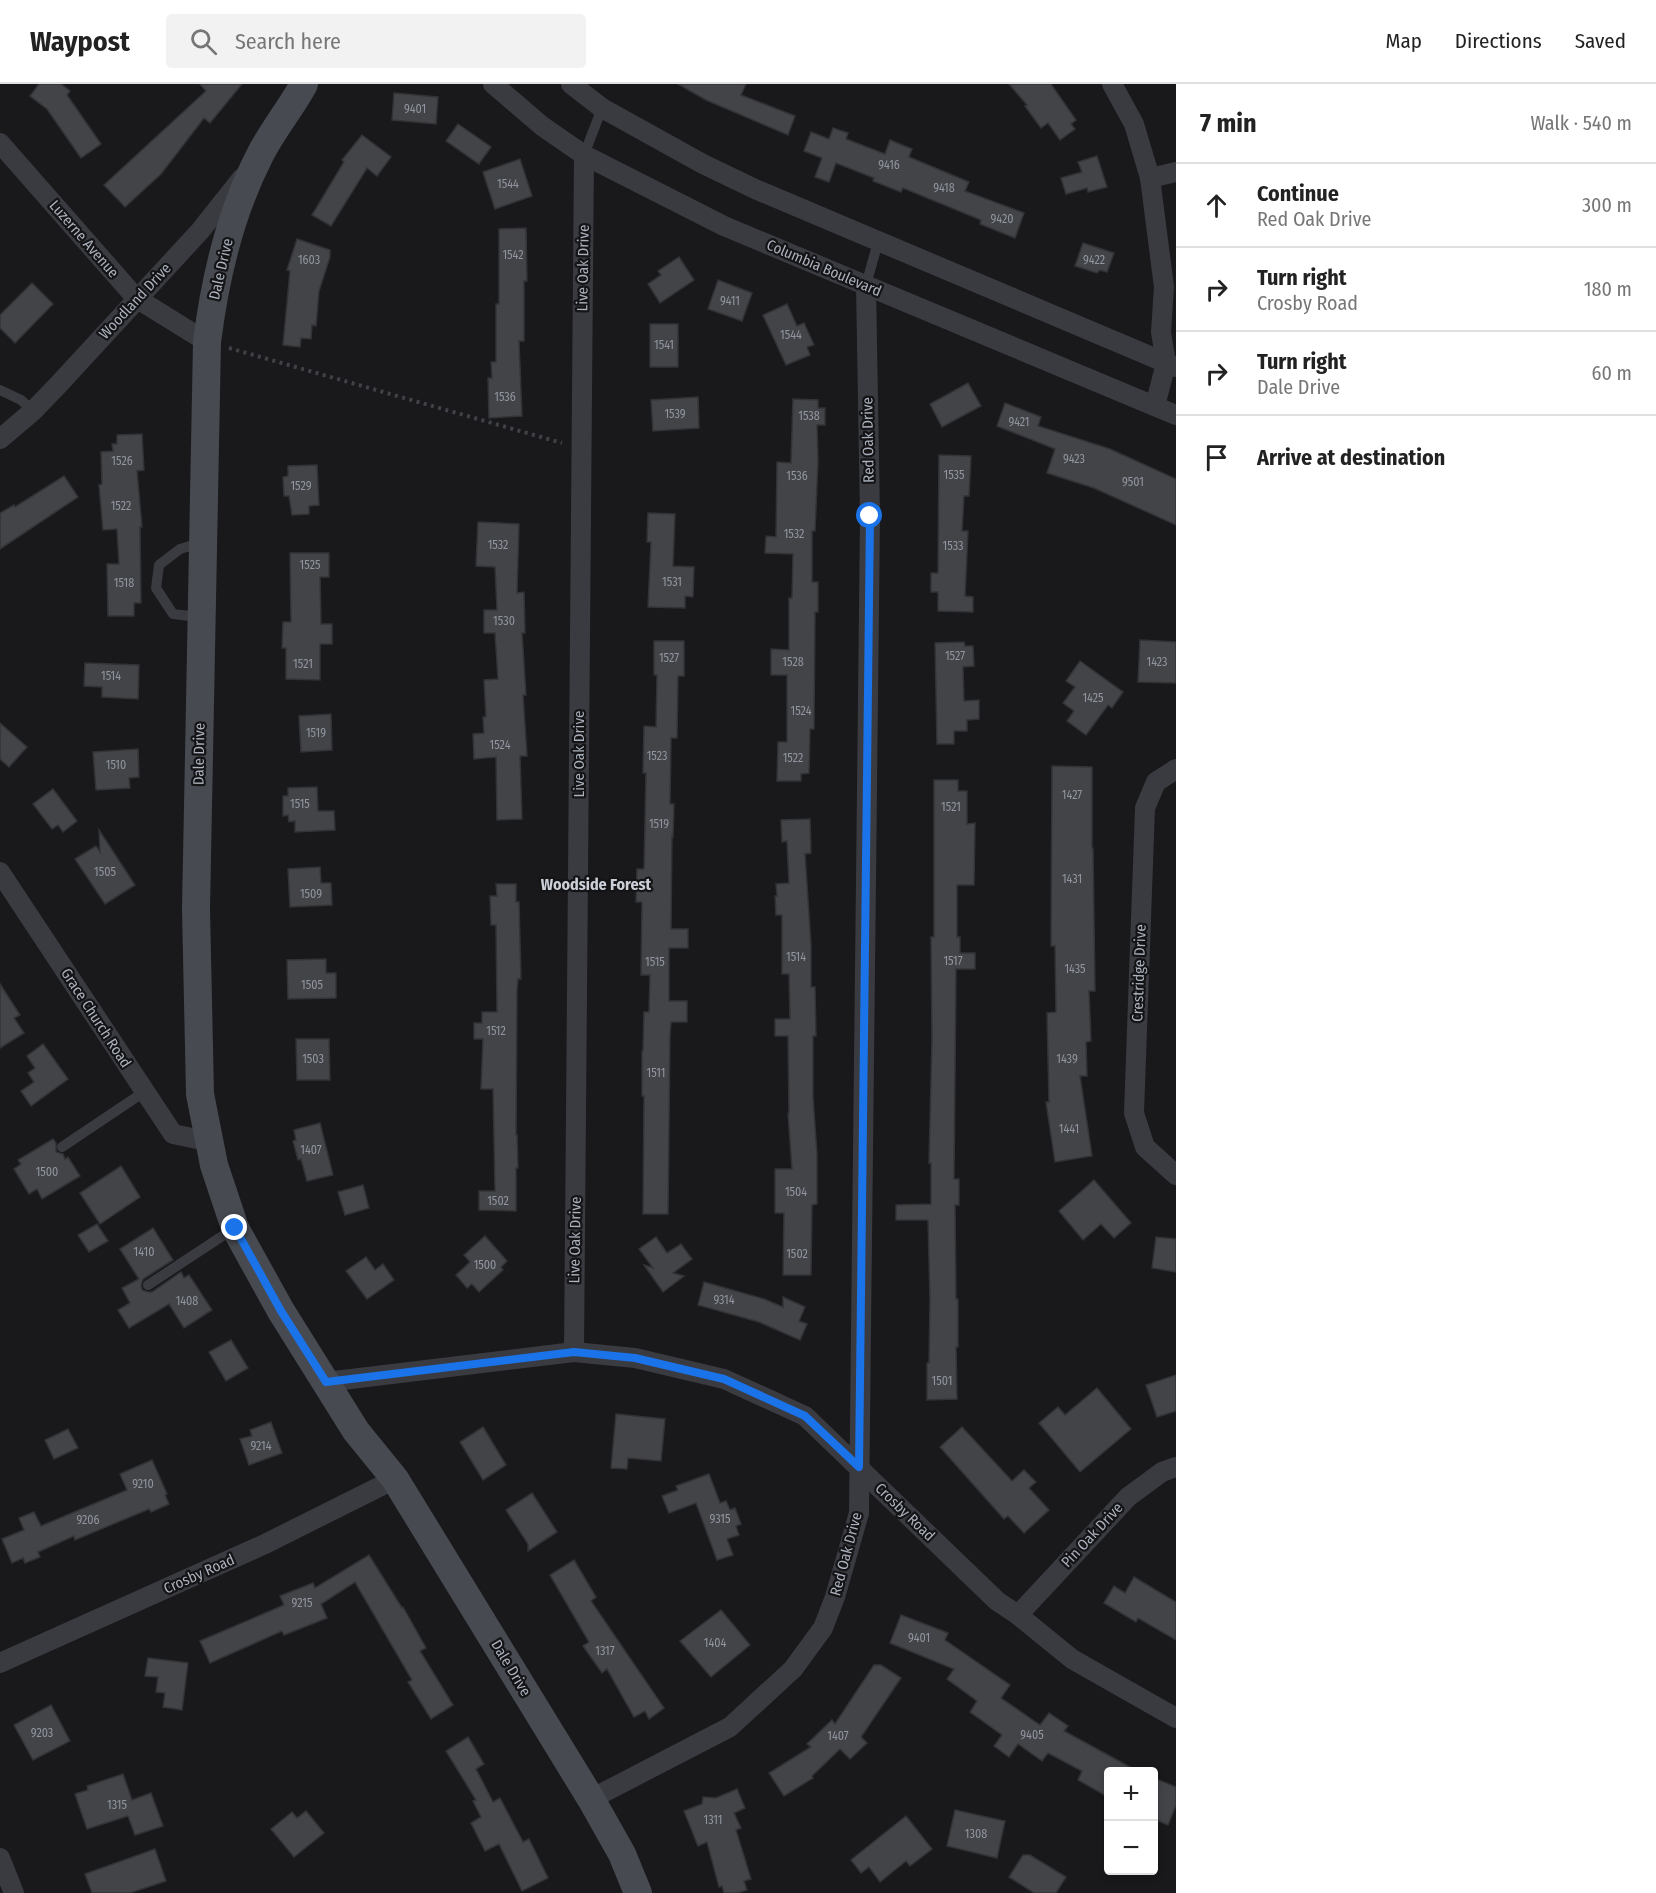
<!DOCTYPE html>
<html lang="en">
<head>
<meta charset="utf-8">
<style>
  body { margin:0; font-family:"Fira Sans Condensed",sans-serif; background:#f2f2f2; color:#222 }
  .controls { position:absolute; right:18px; bottom:18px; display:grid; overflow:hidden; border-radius:6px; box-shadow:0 3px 9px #0003 }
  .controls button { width:54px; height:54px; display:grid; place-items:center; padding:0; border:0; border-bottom:2px solid #e0e0e0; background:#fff; color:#222; font:30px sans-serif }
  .stop { position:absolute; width:18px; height:18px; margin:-14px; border:4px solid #1a73e8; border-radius:50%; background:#fff }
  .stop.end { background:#1a73e8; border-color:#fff; box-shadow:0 2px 6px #0008 }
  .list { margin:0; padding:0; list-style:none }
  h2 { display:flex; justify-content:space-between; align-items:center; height:78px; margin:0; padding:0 24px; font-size:26px }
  h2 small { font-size:20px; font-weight:400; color:#767676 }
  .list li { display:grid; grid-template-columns:39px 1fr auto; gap:18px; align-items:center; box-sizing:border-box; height:84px; padding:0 24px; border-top:2px solid #e0e0e0 }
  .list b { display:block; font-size:22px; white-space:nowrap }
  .list p { margin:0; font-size:20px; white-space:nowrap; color:#767676 }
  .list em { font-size:20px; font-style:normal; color:#767676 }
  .icon { flex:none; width:33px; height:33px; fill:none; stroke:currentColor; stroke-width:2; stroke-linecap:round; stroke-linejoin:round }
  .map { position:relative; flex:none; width:1176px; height:1809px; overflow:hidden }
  header { display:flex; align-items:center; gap:36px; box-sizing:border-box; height:84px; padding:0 30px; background:#fff; border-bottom:2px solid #e0e0e0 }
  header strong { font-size:28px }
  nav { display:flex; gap:33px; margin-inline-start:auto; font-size:21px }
  .search { width:420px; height:54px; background:#f2f2f2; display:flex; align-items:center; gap:15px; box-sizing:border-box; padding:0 21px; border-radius:6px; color:#767676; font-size:22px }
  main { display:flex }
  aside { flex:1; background:#fff }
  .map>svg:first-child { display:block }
  .building { fill:#434448; stroke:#323337; stroke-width:1.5 }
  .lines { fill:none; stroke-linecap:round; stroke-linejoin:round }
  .path { stroke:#3f4248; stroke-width:4; stroke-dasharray:3 4.5; stroke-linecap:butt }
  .lane { stroke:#393b41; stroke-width:10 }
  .street { stroke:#393b41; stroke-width:20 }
  .secondary { stroke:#474a51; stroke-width:28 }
  .route { stroke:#1a73e8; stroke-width:8 }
  .labels { text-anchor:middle; stroke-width:4.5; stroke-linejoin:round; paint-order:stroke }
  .number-label { font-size:12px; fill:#90959f }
  .street-label { font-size:15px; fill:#aab0bc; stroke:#141416 }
  .neighbourhood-label { font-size:16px; font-weight:bold; fill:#cbcfd7; stroke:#141416 }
</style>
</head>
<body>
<header>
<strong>Waypost</strong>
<div class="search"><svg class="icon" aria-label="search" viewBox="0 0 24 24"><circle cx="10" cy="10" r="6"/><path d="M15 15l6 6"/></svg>Search here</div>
<nav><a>Map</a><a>Directions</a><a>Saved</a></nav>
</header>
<main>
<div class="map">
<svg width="1176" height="1809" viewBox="0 0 1176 1809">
  <rect width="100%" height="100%" fill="#19191b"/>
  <g class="building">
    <polygon points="39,0 61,0 70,7 67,11 101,60 81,74 47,25 30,12"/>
    <polygon points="200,0 242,0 210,39 204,34 161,90 125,123 104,101 206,7"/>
    <polygon points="678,0 746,0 741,11 795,32 788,51 706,16"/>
    <polygon points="1009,0 1051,0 1076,36 1071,40 1075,45 1060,56 1048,39 1041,44 1025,22 1027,21"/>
    <polygon points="394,9 438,13 436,40 392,36"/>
    <polygon points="458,40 491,63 479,80 446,57"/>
    <polygon points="833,44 848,49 846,55 885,70 890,56 912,65 909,73 969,98 965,107 1024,129 1015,154 980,140 981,136 903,104 901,108 873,97 874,94 836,79 829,98 815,93 822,74 804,67 811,48 829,55"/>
    <polygon points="362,51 391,73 377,92 367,84 331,142 312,131 344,78 342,76"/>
    <polygon points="1097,72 1107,103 1088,108 1087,104 1066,110 1061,94 1082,88 1078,78"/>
    <polygon points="520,75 532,112 495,125 483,88"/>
    <polygon points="526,144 527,197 524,197 524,257 519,257 522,332 489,334 488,294 492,294 491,278 496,278 496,220 499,220 499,145"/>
    <polygon points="297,155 330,166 330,173 319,207 316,242 312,241 311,255 301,254 300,263 283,261 290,187 287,186"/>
    <polygon points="1083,159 1114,169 1107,188 1100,186 1097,189 1075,182"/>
    <polygon points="679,173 694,196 660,219 648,200 661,191 658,187"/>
    <polygon points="718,196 752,209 742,237 708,225"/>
    <polygon points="32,199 53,220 15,259 0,244 0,231"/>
    <polygon points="787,220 797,242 804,239 814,261 807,263 810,271 786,281 763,231"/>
    <rect x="650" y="240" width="28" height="43"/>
    <polygon points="968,299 981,322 942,343 930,320"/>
    <polygon points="698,313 699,344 653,347 651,316"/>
    <polygon points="793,315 818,316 818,324 825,324 825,341 817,341 818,377 815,447 812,447 812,498 818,498 818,528 815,528 814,645 810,645 809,689 801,690 801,697 777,697 778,658 787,658 787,591 771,591 771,565 789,566 789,514 792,514 793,470 765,469 766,452 776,453 777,378 791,379"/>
    <polygon points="1005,319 1041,333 1038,342 1110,365 1176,395 1176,441 1094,404 1047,389 1055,365 997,342"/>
    <polygon points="142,350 144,386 137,387 142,443 140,443 141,519 134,519 134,532 108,532 107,480 119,480 117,445 103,446 99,401 102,400 101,368 113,367 112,360 117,360 117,351"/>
    <polygon points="939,371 971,372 969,412 964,412 962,447 968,447 965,512 973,513 973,528 938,527 938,508 931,508 931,489 938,489"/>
    <polygon points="317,381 319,421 309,422 309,430 292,431 289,412 284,412 283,393 288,392 288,382"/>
    <polygon points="64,392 78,413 0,465 0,429 14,421 15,423"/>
    <polygon points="648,429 675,430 673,482 694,483 693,513 685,512 685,524 648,523 651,458 647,458"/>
    <polygon points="478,438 519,440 517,509 524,508 525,549 522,549 526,611 523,611 527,672 520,672 522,735 497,736 496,673 474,675 473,650 484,649 483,633 486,633 484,596 498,595 495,549 484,549 484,526 497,526 495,483 476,482"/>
    <polygon points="290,469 329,469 329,493 320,493 321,540 332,540 332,560 320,560 320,596 286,595 286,564 282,564 283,538 291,538"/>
    <polygon points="1140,556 1176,558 1176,599 1138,598"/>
    <polygon points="654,557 684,557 684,592 678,592 677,654 671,654 670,720 674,720 673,753 672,752 671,845 688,845 688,864 669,864 669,917 687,917 687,938 671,938 670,951 668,1130 643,1130 644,1012 642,1012 642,967 643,967 644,928 649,928 650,891 641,891 642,818 636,818 637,785 644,785 646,689 643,689 644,642 656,643 657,591 654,591"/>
    <polygon points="964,558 965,562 973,562 974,582 963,583 964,617 979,616 979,635 967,636 967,647 954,647 954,660 937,660 935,559"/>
    <polygon points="1080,577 1123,608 1112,624 1108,621 1086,651 1067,637 1074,627 1063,619 1075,603 1066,597"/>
    <polygon points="85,579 139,581 138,615 102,613 102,603 84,602"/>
    <polygon points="331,630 332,666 301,668 299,632"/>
    <polygon points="0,639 27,663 9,683 0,675"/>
    <polygon points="138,665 139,693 129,694 130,704 96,706 93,668"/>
    <polygon points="1052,682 1092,683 1092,764 1093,764 1095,907 1089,907 1091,957 1086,958 1087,992 1080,992 1092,1072 1055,1078 1046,1018 1049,1018 1047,929 1056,928 1055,862 1051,862"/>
    <polygon points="934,696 958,696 958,707 967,707 967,740 975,739 974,801 957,801 957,853 960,853 960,869 975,869 975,885 956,885 954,1095 959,1095 959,1121 955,1121 956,1215 958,1215 958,1263 956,1263 957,1315 927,1316 927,1279 929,1279 930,1216 928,1136 896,1136 896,1121 931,1120 931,1079 929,1079 932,956 931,853 934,853"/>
    <polygon points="317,703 318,727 334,727 335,746 295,748 295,737 289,738 288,731 283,732 283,712 288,712 288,704"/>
    <polygon points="53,705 77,737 63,748 58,741 52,745 33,720"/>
    <polygon points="810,735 811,769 805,770 811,861 811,903 815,903 816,952 813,952 813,1013 817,1070 817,1120 812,1121 811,1191 783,1191 784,1129 775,1129 775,1085 792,1085 788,1029 789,1029 788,952 775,952 775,935 790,935 789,890 782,890 782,831 776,831 775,812 777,812 776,800 789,799 787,757 782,758 781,736"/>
    <polygon points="99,746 135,801 105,820 75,775 96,762 100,768"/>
    <polygon points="320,783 321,799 331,799 332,821 290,823 288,785"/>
    <polygon points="496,800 516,800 516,818 519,818 521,895 518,895 517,905 516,1051 517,1051 518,1084 516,1084 516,1127 479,1126 479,1107 495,1107 493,1005 481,1005 483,955 474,955 474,939 482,939 482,928 497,928 496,841 491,841 490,812 497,812"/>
    <polygon points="326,875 326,889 336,889 336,914 288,915 287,876"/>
    <polygon points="0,900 20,931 14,934 24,949 0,964"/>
    <polygon points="296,955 329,955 330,996 297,996"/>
    <polygon points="43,960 68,995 31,1022 21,1007 34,998 28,989 35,984 27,972"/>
    <polygon points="320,1039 333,1091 307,1097 301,1075 298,1076 293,1057 296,1056 294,1046"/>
    <polygon points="53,1055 56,1059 56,1068 63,1070 65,1075 68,1073 80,1092 42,1115 37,1105 29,1110 14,1085 21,1080 18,1076"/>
    <polygon points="121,1082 140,1113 100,1140 80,1109"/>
    <polygon points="1094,1096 1131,1139 1114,1154 1101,1140 1083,1156 1059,1127"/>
    <polygon points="363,1101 369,1124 345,1131 338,1108"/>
    <polygon points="97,1140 108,1157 89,1168 78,1151"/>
    <polygon points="153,1144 173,1176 143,1195 141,1201 142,1206 148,1208 152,1208 181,1188 184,1194 189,1191 212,1226 184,1244 169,1220 129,1244 118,1226 130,1219 122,1204 139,1195 120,1165"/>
    <polygon points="485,1152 507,1177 501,1183 503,1186 479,1208 472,1200 467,1204 456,1191 470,1178 464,1171"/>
    <polygon points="656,1153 667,1169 681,1160 692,1175 673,1189 684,1192 663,1208 644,1181 653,1184 639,1165"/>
    <polygon points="1156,1153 1176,1155 1176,1188 1152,1184"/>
    <polygon points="366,1173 375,1186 383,1180 394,1196 367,1215 346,1187"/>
    <polygon points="704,1198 764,1215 783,1223 783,1213 805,1223 799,1237 807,1240 800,1256 759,1238 698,1221"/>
    <polygon points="231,1256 248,1284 226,1297 209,1268"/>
    <polygon points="1176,1291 1176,1327 1157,1333 1146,1301"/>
    <polygon points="1097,1304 1131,1345 1080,1388 1039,1339 1058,1323 1065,1331"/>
    <polygon points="616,1330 665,1335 661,1377 628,1374 627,1385 611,1384"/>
    <polygon points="271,1338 282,1369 249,1381 240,1355 252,1352 250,1346"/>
    <polygon points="483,1343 506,1381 483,1396 460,1358"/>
    <polygon points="962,1343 1012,1397 1024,1386 1036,1398 1029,1404 1049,1426 1024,1449 1008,1432 1004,1435 940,1363"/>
    <polygon points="68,1345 78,1364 54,1375 45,1356"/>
    <polygon points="152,1376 167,1410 165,1411 169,1420 151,1428 149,1425 75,1456 74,1452 38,1468 40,1473 25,1479 23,1474 12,1479 2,1455 24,1446 19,1434 34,1428 41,1442 127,1406 120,1390"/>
    <polygon points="709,1390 720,1419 726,1417 730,1426 735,1424 741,1440 736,1442 739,1451 727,1455 733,1471 717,1476 696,1419 669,1429 662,1412 678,1406 676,1402"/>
    <polygon points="532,1409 557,1448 528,1467 528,1460 506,1426"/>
    <polygon points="369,1471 402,1524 403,1523 426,1564 420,1567 453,1621 431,1635 408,1598 412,1596 355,1498 321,1520 327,1534 284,1551 282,1547 210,1579 200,1557 284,1521 280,1512 313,1499 315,1504"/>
    <polygon points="574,1476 596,1513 591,1517 664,1624 649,1635 645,1627 634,1633 607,1585 602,1589 583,1562 589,1558 550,1491"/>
    <polygon points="1134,1493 1176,1518 1176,1556 1138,1534 1136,1538 1104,1519 1114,1502 1125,1509"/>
    <polygon points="721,1526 750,1561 711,1593 680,1557"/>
    <polygon points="901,1531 948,1549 945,1556 1010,1601 1001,1614 1040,1641 1049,1629 1068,1642 1064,1647 1139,1688 1108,1688 1108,1713 1078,1696 1082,1687 1048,1669 1042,1677 1018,1660 1009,1673 994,1662 1002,1651 970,1628 977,1617 947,1595 954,1585 890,1559"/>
    <polygon points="148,1574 188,1579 182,1626 163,1623 165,1609 156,1608 158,1593 145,1592"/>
    <polygon points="874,1581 881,1581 901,1594 861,1653 867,1659 850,1675 840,1665 812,1692 813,1694 784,1712 769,1689 811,1663 807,1660 832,1636 835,1640"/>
    <polygon points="51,1621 70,1657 33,1676 14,1641"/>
    <polygon points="468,1653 484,1680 476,1685 493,1718 500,1714 523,1758 529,1755 548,1794 522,1807 499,1760 485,1767 471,1739 481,1733 473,1717 476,1716 446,1667"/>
    <polygon points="123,1690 132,1716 151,1709 163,1742 135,1751 128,1732 87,1745 75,1710 88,1706 87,1702"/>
    <polygon points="1154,1694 1176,1703 1176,1721 1168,1741 1154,1735"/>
    <polygon points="737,1705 745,1724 734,1729 741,1744 736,1746 751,1795 744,1797 747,1806 737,1809 724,1809 722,1802 719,1803 707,1758 698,1762 684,1727 702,1720 703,1713 716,1714"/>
    <polygon points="955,1726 1005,1737 997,1774 947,1762"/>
    <polygon points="306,1727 324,1749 294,1773 271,1745 292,1728 297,1734"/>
    <polygon points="906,1732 932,1765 910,1782 906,1777 880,1798 869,1783 861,1789 851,1776"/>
    <polygon points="155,1765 166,1797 130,1809 92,1809 85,1790"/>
    <polygon points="1023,1771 1030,1771 1066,1793 1056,1809 1034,1809 1009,1793"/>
  </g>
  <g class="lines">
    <polyline class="path" points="229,264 562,359"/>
    <g class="lane">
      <polyline points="584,71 602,24"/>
      <polyline points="866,201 878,158"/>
      <polyline points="0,306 21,316 33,327"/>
      <polyline points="199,533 173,530 156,504 159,481 180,465 200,459"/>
      <polyline points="62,1063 144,1008"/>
      <polyline points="148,1201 233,1145"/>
    </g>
    <g class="street">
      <polyline points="493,0 542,42 584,71 724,142 1176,331"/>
      <polyline points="571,0 602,24 703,80 755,105 1176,283"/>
      <polyline points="1112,0 1134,40 1150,94 1164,203 1161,248 1166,279 1155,322"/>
      <polyline points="0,59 136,214 207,258"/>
      <polyline points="1150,94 1176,88"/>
      <polyline points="0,355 33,327 59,300 200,147 242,94"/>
      <polyline points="1176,685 1156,698 1145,724 1134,1029 1145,1063 1176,1091"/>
      <polyline points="0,788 173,1050 197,1055 209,1055"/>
      <polyline points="574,1268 584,71"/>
      <polyline points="326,1298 574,1268 635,1274 724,1295 805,1332 997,1517 1018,1531 1072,1575 1176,1634"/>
      <polyline points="1018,1531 1128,1413 1162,1388 1176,1383"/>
      <polyline points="0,1579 265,1460 395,1395"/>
      <polyline points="591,1715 730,1643 793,1585 823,1544 835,1513 859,1429 870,432 866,201"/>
      <polyline points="0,1774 14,1809"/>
    </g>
    <path class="secondary" d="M304,0C291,24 272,47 260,71C230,129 215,194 207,258L196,825L200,1010L214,1081L235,1144L281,1227L356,1347L395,1395L591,1715L622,1770L638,1809"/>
  </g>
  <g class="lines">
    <polyline class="route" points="235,1144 281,1227 326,1298 574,1268 635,1274 724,1295 805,1332 859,1383 870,432"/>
  </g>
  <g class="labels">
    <g class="number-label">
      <text x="415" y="29">9401</text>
      <text x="889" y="85">9416</text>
      <text x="508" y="104">1544</text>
      <text x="944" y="108">9418</text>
      <text x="1002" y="139">9420</text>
      <text x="513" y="175">1542</text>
      <text x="309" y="180">1603</text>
      <text x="1094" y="180">9422</text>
      <text x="730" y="221">9411</text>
      <text x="791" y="255">1544</text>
      <text x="664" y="265">1541</text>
      <text x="505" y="317">1536</text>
      <text x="675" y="334">1539</text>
      <text x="809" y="336">1538</text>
      <text x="1019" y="342">9421</text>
      <text x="1074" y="379">9423</text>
      <text x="122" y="381">1526</text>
      <text x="954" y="395">1535</text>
      <text x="797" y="396">1536</text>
      <text x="1133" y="402">9501</text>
      <text x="301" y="406">1529</text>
      <text x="121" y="426">1522</text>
      <text x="794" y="454">1532</text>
      <text x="498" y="465">1532</text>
      <text x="953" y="466">1533</text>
      <text x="310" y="485">1525</text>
      <text x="672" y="502">1531</text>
      <text x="124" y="503">1518</text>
      <text x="504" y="541">1530</text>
      <text x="955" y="576">1527</text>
      <text x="669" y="578">1527</text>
      <text x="793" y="582">1528</text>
      <text x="1157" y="582">1423</text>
      <text x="303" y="584">1521</text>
      <text x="111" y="596">1514</text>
      <text x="1093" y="618">1425</text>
      <text x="801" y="631">1524</text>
      <text x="316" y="653">1519</text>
      <text x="500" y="665">1524</text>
      <text x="657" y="676">1523</text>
      <text x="793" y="678">1522</text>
      <text x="116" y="685">1510</text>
      <text x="1072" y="715">1427</text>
      <text x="300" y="724">1515</text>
      <text x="951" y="727">1521</text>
      <text x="659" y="744">1519</text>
      <text x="105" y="792">1505</text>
      <text x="1072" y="799">1431</text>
      <text x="311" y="814">1509</text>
      <text x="796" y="877">1514</text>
      <text x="953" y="881">1517</text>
      <text x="655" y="882">1515</text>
      <text x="1075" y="889">1435</text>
      <text x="312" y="905">1505</text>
      <text x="496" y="951">1512</text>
      <text x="313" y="979">1503</text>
      <text x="1067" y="979">1439</text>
      <text x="656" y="993">1511</text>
      <text x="1069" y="1049">1441</text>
      <text x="311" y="1070">1407</text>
      <text x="47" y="1092">1500</text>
      <text x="796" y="1112">1504</text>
      <text x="498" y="1121">1502</text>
      <text x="144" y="1172">1410</text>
      <text x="797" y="1174">1502</text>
      <text x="485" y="1185">1500</text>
      <text x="724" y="1220">9314</text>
      <text x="187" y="1221">1408</text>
      <text x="942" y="1301">1501</text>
      <text x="261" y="1366">9214</text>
      <text x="143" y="1404">9210</text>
      <text x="720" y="1439">9315</text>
      <text x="88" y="1440">9206</text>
      <text x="302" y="1523">9215</text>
      <text x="919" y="1558">9401</text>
      <text x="715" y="1563">1404</text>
      <text x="605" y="1571">1317</text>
      <text x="42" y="1653">9203</text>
      <text x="1032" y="1655">9405</text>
      <text x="838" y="1656">1407</text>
      <text x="117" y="1725">1315</text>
      <text x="713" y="1740">1311</text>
      <text x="976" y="1754">1308</text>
    </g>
    <g class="street-label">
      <text transform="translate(84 155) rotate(49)" y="5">Luzerne Avenue</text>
      <text transform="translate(583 184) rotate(-89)" y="5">Live Oak Drive</text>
      <text transform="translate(824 184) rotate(23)" y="5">Columbia Boulevard</text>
      <text transform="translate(221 185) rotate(-77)" y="5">Dale Drive</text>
      <text transform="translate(135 217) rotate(-47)" y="5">Woodland Drive</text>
      <text transform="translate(868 356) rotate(-91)" y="5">Red Oak Drive</text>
      <text transform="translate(199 670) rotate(-89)" y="5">Dale Drive</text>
      <text transform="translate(579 670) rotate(-90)" y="5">Live Oak Drive</text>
      <text transform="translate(1139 889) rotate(-88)" y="5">Crestridge Drive</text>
      <text transform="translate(96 934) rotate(57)" y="5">Grace Church Road</text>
      <text transform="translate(575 1156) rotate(-89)" y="5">Live Oak Drive</text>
      <text transform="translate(905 1428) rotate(44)" y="5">Crosby Road</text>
      <text transform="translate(1092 1451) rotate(-47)" y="5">Pin Oak Drive</text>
      <text transform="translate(846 1470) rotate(-75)" y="5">Red Oak Drive</text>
      <text transform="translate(199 1490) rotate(-24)" y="5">Crosby Road</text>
      <text transform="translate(511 1584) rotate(59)" y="5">Dale Drive</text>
    </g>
    <g class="neighbourhood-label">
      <text x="596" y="806">Woodside Forest</text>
    </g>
  </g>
</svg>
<div class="controls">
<button>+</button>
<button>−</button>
</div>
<div class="stop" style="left:870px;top:432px"></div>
<div class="stop end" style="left:235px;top:1144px"></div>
</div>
<aside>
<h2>7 min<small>Walk · 540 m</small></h2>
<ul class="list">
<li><svg class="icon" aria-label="ahead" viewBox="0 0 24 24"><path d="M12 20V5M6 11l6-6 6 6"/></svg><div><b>Continue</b><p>Red Oak Drive</p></div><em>300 m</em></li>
<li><svg class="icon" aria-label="right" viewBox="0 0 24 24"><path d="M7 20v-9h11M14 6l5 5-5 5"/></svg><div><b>Turn right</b><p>Crosby Road</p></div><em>180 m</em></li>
<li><svg class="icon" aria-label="right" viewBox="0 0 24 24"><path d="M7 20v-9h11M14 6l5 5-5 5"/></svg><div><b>Turn right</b><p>Dale Drive</p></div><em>60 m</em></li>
<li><svg class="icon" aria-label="arrive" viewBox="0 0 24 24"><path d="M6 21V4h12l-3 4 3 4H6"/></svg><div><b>Arrive at destination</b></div></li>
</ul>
</aside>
</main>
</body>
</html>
